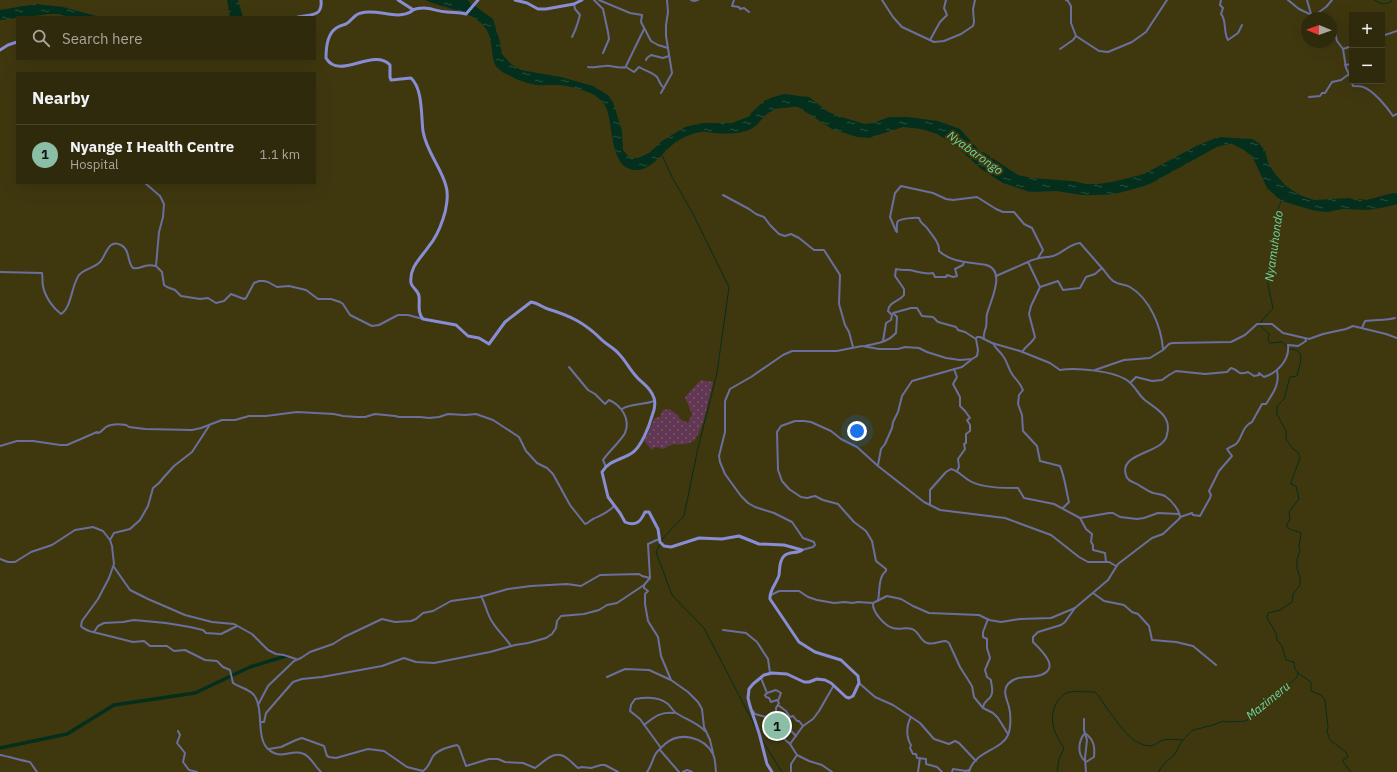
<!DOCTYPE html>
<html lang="en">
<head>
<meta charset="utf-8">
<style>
  body { margin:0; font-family:"IBM Plex Sans",sans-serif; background:#373214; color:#f1f3f6 }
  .controls { position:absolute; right:12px; top:12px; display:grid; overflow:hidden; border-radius:0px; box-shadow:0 4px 16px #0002 }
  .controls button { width:36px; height:36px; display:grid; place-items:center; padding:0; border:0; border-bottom:1px solid #4a462c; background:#2f2a0b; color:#f1f3f6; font:20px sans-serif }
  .compass { position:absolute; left:1301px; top:12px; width:36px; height:36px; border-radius:50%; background:#2f2a0b; box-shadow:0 4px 16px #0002; rotate:271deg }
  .you { position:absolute; left:857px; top:431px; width:14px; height:14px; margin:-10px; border:3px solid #fff; border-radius:50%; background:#1a73e8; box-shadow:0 0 0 6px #1a73e833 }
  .badge { display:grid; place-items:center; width:26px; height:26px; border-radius:50%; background:#8abfa5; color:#111; font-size:13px; font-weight:700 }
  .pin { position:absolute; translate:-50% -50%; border:2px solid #fff; box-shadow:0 1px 4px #0006 }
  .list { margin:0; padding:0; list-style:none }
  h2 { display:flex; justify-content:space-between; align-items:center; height:52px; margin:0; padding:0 16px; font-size:17px }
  h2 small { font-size:13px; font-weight:400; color:#a7a79d }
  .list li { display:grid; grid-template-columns:26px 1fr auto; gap:12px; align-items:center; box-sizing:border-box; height:60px; padding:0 16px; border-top:1px solid #4a462c }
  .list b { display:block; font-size:15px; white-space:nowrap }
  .list p { margin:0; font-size:13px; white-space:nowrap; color:#a7a79d }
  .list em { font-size:13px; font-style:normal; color:#a7a79d }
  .icon { flex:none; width:22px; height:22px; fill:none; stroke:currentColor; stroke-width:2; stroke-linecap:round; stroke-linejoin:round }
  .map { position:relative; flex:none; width:1397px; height:772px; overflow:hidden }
  .search { position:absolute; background:#2f2a0b; box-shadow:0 4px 16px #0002; left:16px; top:16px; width:300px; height:44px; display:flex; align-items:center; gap:10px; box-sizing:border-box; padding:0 14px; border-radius:0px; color:#a7a79d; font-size:15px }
  .panel { position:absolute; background:#2f2a0b; box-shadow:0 4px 16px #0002; left:16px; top:72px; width:300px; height:112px; border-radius:0px }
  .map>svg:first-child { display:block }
  .grass { fill:url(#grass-dots) }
  .water { fill:url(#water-ripples) }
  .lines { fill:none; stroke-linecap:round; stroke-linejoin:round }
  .stream { stroke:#042f1d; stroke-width:1 }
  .river { stroke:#042f1d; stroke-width:3.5 }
  .minor { stroke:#6b6f9d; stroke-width:2 }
  .secondary { stroke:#888dd5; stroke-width:3 }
  .labels { text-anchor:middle; stroke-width:4; stroke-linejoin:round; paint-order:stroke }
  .water-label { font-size:12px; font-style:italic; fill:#6cd7a2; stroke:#3f380f }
</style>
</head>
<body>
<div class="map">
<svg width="1397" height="772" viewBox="0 0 1397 772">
  <defs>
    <pattern id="grass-dots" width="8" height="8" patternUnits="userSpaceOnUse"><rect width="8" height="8" fill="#613753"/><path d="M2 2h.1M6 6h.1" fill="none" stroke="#79556b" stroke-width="1.8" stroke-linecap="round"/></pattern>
    <pattern id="water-ripples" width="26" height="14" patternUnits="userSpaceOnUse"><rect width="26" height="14" fill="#042f1d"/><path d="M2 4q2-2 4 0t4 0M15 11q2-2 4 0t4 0" fill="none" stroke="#2a4e3d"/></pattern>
  </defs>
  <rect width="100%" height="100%" fill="#3f380f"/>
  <path class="grass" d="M701,380L713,382C710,395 702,435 693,441C683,448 674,440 664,449L655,447L652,450L644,441L655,418L660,417L663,410L669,409L678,415L680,419L688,423L692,414L685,397Z"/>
  <g class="water">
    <polygon points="227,0 238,0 243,17 230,17"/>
    <path d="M425,0H467L493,19L500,42L502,54L511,64L521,70L561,77L593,86L608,95L613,102L622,131L623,150L630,158H638L649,153L662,141L685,127L702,123H732L750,116L751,113L764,101L773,97L784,94L809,97L827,111L835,115L865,124L873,123L889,117H908L938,121L960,129L977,148L1018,175L1032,178L1073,181L1086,184H1098L1112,182L1144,174L1196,146L1218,137L1252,139L1259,143L1265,151L1269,165L1276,175L1286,186L1300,195L1314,200L1349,198L1356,200L1360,199L1366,200L1397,192V204L1386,207L1368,210L1342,209L1328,212L1316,211L1281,201L1267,188L1252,156L1242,149L1232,144L1225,145L1217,147L1148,185L1115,194L1096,195H1081L1056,191L1030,192L1003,183L981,169L954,144L937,134L921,129L903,127L869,138L857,137L832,129L798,107C792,106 789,108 783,108C761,110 764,125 746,131C736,134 725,134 714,133C710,133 705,131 702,132C693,133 683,137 676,142C665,149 651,172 635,170C607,168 615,119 604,104C597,93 578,88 566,86C557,84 546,86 536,85C530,84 522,81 516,79C510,76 500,72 496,66C494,64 494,61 493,58C491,46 492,34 482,24C467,9 444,9 425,0Z"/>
    <polygon points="36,4 63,7 100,17 68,17 59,14 50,14 0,20 0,10"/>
  </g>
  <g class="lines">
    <g class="stream">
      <polyline points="1374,0 1383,4 1391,2 1392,0"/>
      <polyline points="662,155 672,177 692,212 729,287 717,373 698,448 684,516 663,538 656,552 672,595 704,628 757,730"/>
      <polyline points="1260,323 1273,308 1267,280 1273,271 1270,261 1276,215 1281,201"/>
      <polyline points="1260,325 1269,334 1268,341 1270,343 1282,342 1287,347"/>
      <path d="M1289,349C1308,349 1299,364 1297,376L1290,377L1284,399L1277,406V414L1286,431V439L1293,449L1298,452L1300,458L1291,482V484L1296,486L1299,499L1289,512L1290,519L1287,524V527C1291,531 1296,530 1301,533L1299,546L1300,551L1297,559V569L1300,577V585L1293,594L1292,602L1280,610L1268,613L1267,618L1276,633L1277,640L1282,646L1286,660L1294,662L1295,669L1298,673L1311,682V691L1321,695L1325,700L1328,727L1327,732L1330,740L1346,752L1348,757L1343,760V762L1351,772"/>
      <polyline points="762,740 782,772"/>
      <path d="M1057,772L1059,759L1064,748C1055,734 1048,721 1056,704C1058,699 1064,693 1070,692C1078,691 1087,692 1095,692C1101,697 1103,704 1108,710C1119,723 1130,745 1150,746C1154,746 1157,743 1161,741C1167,738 1176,740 1183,740"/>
      <polyline points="1159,772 1160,769 1164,764 1175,754 1181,742 1193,730 1213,725 1223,721 1228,722 1246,721 1293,681 1297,677 1298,673"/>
    </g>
    <polyline class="river" points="0,748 67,734 114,705 195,693 250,667 286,656"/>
    <g class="minor">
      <polyline points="594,0 603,9 608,32 609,39 603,53"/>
      <polyline points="599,0 630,13 642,15 641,22 651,41 658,45 668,48"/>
      <polyline points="691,0 694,1 698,0"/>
      <polyline points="734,0 732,6 739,7 740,9 744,8 749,12"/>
      <polyline points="882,0 893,17 902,27 934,42 944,41 961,34 973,26 974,22 973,9 975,0"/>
      <polyline points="1066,0 1068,1 1071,6 1071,23 1076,36 1099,51 1108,52 1132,42 1146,32 1167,0"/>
      <path d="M1221,0L1220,5L1223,8L1221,14C1227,20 1223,32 1228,40L1238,33L1242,25"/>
      <polyline points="1288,0 1299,9 1318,18"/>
      <polyline points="1307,0 1311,14"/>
      <polyline points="1315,15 1326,7 1332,0"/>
      <polyline points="1331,28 1334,29 1337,41 1343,49 1346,68 1349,74"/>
      <polyline points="1382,36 1397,31"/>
      <path d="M572,37C577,28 577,25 580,15L575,9L574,4"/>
      <polyline points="930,40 940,22 947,15 944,8 946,0"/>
      <polyline points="1060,49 1073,40 1076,36"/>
      <polyline points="1343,49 1352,46"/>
      <polyline points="646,60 647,58 651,55 663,58 669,56"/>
      <polyline points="1345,65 1352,64"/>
      <polyline points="626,66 644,29"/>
      <path d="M588,67C594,68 599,66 605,66C612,65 618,69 626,67L634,72L639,67C645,71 652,72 657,77C660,82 660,85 664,88"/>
      <polyline points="661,93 672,73 666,36 666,25 668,12 667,0"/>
      <path d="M1309,97L1320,96L1322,93H1325L1332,82L1341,80L1349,74L1353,86C1357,86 1360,86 1363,87C1373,90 1387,107 1393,116L1397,114"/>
      <polyline points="145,183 160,196 164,204 163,217 159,232 156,266 162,272 164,285 167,287 175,290 181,296 200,299 208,298 216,303 224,301 231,294 244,299 246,298 254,283 259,281 264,281 268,282 277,287 289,286 306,290 318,299 331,299 340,302 343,304 350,315 372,326 379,325 398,315 408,315 423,319"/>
      <polyline points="723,195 749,209 756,214 764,217 770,225 779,234 785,236 791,234 799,238 814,250 824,250 840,275 839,304 845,325 849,332 853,347"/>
      <path d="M1028,262C1037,257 1045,258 1053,256C1063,253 1069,244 1080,243L1102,268"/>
      <path d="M0,272L42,273C43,277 42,282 43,286C45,297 53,308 61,314C72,307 71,286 79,275C84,269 94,268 100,262C106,256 108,238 121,245C130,249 127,262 133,268C141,270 143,263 155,266"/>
      <path d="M996,276L1028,262L1040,287L1058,281L1063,290L1080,288L1086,277L1095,274L1102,268C1106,272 1110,280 1115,282C1119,285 1125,284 1130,287C1150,299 1161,326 1163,349"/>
      <path d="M1362,328L1365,321C1376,319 1385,321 1395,318"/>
      <path d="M984,338C983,334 985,331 986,327C987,323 986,318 987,314C990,302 1007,270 986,265C970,262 952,263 939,251C940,243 932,235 927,228C924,224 920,223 919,218C915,217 901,219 898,221C896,223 897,229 897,232L896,231L890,217L895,193L901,186L933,193L946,199L953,200L977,197L996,209L1003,212H1014L1024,224L1032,228L1043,250L1038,258"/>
      <path d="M883,341L886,323L891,320L892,315L888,311C889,301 899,302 904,295V289L895,276L896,269C900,270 905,270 909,270C917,271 925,275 933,273L935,277H946L947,275L953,277L957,276L955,269L963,265L964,262"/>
      <path d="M993,343C995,349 1000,351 1003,356C1007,361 1008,368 1012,374C1016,380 1020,382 1023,390L1019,395L1018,404L1022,415L1023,431L1037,446L1040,461L1060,466C1065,478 1066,490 1069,502L1063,508"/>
      <path d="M865,346C877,343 887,343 896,333L897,317L893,313L911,308H917L922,316L933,317L938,322L956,327L958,330L965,332L976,339"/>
      <path d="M1022,352C1026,346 1032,343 1035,337L1029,314L1031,306L1040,287"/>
      <path d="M569,367L588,390L595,394L605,404L609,400C621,405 631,419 625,433C621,441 609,451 603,460L606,467"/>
      <polyline points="954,369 957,377 953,384 960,397 960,406 965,411 970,418 967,420 970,425 970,431 966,434 966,443 964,444 965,449 958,459 959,467 957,471"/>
      <polyline points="1095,370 1124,360 1150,358 1163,350 1169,344 1172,343 1231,342 1245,335 1257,324 1272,324 1283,333 1309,339 1323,334 1346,329 1353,326 1386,334 1397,338"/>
      <path d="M1131,382L1136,377L1152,381L1162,380L1169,375L1176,371L1205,374L1227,372L1231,368C1240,370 1237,376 1248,372L1254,376L1259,375V373L1264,377C1277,373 1290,360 1288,345L1298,346L1306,341L1305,338"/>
      <path d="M622,409C631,403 644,405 654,401"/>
      <path d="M0,446L17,441H33L60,445H67L97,432L98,433C102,432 103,429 106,427C111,424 120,424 126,425L129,427L145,429L192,430L201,428L222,420H235L249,416H266L297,412L334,414L343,416L357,417H365L375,414L395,416L399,417H420L429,418L439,417L448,414L465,415L476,414L493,420L519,437L526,451L537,463L547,468L553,474L570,505L585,524C589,523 589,521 593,519C601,515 608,513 614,506"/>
      <polyline points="878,465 881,449 885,444 892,428 893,422 898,412 902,396 912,381 962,367 971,360"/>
      <path d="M930,505V490L946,472L951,469C959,471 963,477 970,481C982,488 1004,488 1018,488L1024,498L1054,504L1080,518L1109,513H1113L1120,517L1137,519L1144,518L1158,513L1179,514"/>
      <path d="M1180,517L1192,513L1193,515L1200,516L1210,498L1211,495L1209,491L1219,471L1232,456L1227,449C1230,447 1233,446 1236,444C1242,439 1242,426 1252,422L1262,404H1266C1273,393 1280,384 1277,371"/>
      <polyline points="1080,518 1086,529 1092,534 1091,542 1093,545 1093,550 1105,553 1106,562"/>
      <polyline points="659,539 648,544 650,578 644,585 644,588 648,591 645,594 645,604 648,621 658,637 661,656 671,680"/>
      <polyline points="110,540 114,533 130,529 140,520 148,506 153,488 159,483 164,477 174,466 192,452 209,426"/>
      <path d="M802,550L813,547L815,545L814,542L803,538L792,522L774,513L755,507L748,503L741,496L725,474L720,462L719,456L725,432V401L730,389L751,377L783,355L792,351H837L862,346L879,349H898L905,347L919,348L927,352L946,358L960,360L972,359L977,356L978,350L976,339L977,337H980L992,343L1020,351L1050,363L1060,370C1076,367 1115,371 1128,381C1136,387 1139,396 1146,401C1157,409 1172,417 1167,434C1167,437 1165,440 1163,442C1155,453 1119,455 1126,475C1127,481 1133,482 1137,484C1142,487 1148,491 1153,493C1157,494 1161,494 1165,496C1171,500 1180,510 1180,518L1163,534L1152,538L1118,564L1108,580L1075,608L1065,622L1061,625L1038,632L1033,637V642C1042,651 1063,670 1037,676C1028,678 1016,675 1008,684C1002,691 1007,699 1009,707C1011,715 1011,728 1008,735C1001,751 974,751 969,772"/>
      <path d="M0,559L8,562H15L31,552L52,545L75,530L93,527L103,531L110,540L112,546L114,564L109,578L98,599L82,621L81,626L83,628L89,631L133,642L144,641L150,646H167L174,651L185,650L205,660L217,661L223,667L230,670L233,683C240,688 248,688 254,695C264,708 256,736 267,748C281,762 290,748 304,754C312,758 315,767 321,772"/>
      <polyline points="114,567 130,590 148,599 185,615 212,622 234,624 252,634 268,650 276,654 284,655 296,659"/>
      <polyline points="1093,593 1104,601 1124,605 1132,612 1138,614 1149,626 1152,640 1176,642 1193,646 1216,665"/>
      <polyline points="771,595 779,591 799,591 808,597 817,600 834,603 845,602 852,603 858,602 873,603 887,596 901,599 913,606 929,613 979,615 989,620 1001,622 1020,619 1051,618 1075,608"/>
      <path d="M481,596C486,605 487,615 493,623C498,631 505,637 511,646"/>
      <path d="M878,601C880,591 878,577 886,571V569L876,561L872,541L866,531L854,522L838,504L823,500L815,496L807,498L801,497L789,489L782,481L778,470L777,432L781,426L795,421H804L811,422L831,431L841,439L857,447L878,466L924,502L940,510L1005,518L1051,535L1079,557L1088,562H1109L1116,566"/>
      <path d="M873,603C872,612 885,626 893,628C899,630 906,627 912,629C919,631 920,641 927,643C933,645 940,641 946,641L949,643L960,667L972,686L974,697L983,708L993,713L998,718L1008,734"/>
      <polyline points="723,630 746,633 757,642 768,659 770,673"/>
      <polyline points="94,632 98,626 104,623 123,622 134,620 166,623 190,627 203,630 206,633 221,634 237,626"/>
      <polyline points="607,677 625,669 649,670 671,680 688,692 698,702 702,709 704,727 710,740 713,753"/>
      <polyline points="761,678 767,693 765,695 766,697 769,698 771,702 777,700 779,703 776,708 776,719"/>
      <polyline points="859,683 875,697 893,705 920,723 934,739 949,744 955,741 959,743 976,761"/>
      <polyline points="767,693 776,690 781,693 778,701"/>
      <polyline points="258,705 268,686 294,661 301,658 310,652 333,644 344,637 382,619 395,622 411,621 416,619 423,613 433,611 451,601 480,597 508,589 531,586 567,584 581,586 600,575 639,574 642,576 650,578"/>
      <polyline points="778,705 786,711 790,717 793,716 797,721 799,721 803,726"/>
      <path d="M983,707C984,701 988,701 991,696C994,691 991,685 991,680L987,677L985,670L990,658L987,648V639L983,637V632L988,619"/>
      <polyline points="753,711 755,714 766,717"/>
      <path d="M911,717C906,726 906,737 911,745L910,748L913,754H916L917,758L926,759V764L937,767L942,772"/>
      <polyline points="1084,719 1084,730 1087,740 1085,758 1086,772"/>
      <polyline points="261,722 264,722 266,713 293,682 302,679 322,677 382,666 404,658 416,662 434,663 490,652 515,645 528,643 546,638 552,634 556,628 557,621 561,616 584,614 599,610 607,605 617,603 644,585"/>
      <path d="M644,725C654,717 661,711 674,713"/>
      <polyline points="178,731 180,735 177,743 185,753 183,762 189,770 197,772"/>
      <polyline points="796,736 781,720 770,719 766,717 769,726 790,744 797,755"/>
      <polyline points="790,744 803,726 813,719 819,711 834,685"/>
      <path d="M661,748L640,719L630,711L631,705L635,699C646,697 659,696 668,704C671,707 673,711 676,713C687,720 696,722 705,731"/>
      <path d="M269,749L281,747L296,740L302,738L324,746L327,756L329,757L336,758L368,749L384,751L407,767L423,771C428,768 429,764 432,758C436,750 448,747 457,745L459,747L466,766L489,759H498L505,762L523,763L535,768C545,761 555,748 568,759C572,762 574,765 578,768L582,767L591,768L601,765H605L618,772"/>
      <polyline points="660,750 679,772"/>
      <path d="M0,755C10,757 20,760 30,762L37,772"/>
      <path d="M1085,761C1077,754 1078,741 1085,733C1094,740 1095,746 1094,757L1086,762"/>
      <path d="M647,772C651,767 652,761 655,755C657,751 662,747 665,744C680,731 704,737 713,754C716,760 715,766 716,772"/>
      <polyline points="683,772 687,770 692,772"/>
      <polyline points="791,772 791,764 797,755 809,761 822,765 832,772"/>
      <polyline points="918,772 920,758"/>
      <polyline points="952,772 953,769 966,771 969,770"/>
    </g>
    <g class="secondary">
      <path d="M398,0L412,9V11C397,21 377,8 361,13C354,14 352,21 346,24C343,25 338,26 335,29C327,35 326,48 326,58C339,81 373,47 390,65V77L391,80L411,78C423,89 421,116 423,131C426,151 441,167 446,186C449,195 446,211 443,219C440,228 435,239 429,246C421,258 409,267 411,283C412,288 418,290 419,296C420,304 417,312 423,319L456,325L468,336L479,338L489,344L505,322L531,302C538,303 542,307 548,309C571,316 585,323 602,340C607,345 614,348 619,354C625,360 629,368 635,375C642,384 650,386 654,398C656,404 654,411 652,416C649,427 641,447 632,453C622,460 609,460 602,472L608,497L620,513L625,522C636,527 641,521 645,512H649L658,529L660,542L664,546L671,547L699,538L722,539L739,536L759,544L784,545L802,550C797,554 789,551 784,556C779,561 780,568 779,575C777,583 769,590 770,599L799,642L815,652L841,660L858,676L859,683L853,696L849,698L846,697L831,683L825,680L817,679L809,682H804L787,674L772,673L764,675L753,684L749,689L748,698L750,706L759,733L767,764L772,772"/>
      <polyline points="515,0 527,3 538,9 546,9 574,4 582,0"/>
      <path d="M412,10C427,5 433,11 447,12C454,13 459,12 466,14L478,0"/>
      <path d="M298,17C309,14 323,18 321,0"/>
      <polyline points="0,50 8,45 17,42"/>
    </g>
  </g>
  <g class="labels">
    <g class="water-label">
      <text transform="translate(975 153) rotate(36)" y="4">Nyabarongo</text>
      <text transform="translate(1274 246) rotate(-82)" y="4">Nyamuhondo</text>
      <text transform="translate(1268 701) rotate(-39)" y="4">Mazimeru</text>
    </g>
  </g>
</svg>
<div class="controls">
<button>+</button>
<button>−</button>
</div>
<svg class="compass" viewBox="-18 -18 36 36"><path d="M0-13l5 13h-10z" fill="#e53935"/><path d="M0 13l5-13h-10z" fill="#a7a79d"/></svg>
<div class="you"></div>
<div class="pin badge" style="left:777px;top:726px">1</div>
<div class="search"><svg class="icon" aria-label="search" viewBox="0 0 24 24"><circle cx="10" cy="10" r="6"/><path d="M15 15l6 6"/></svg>Search here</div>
<section class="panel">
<h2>Nearby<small></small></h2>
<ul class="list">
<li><span class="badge">1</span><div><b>Nyange I Health Centre</b><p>Hospital</p></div><em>1.1 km</em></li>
</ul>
</section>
</div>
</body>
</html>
